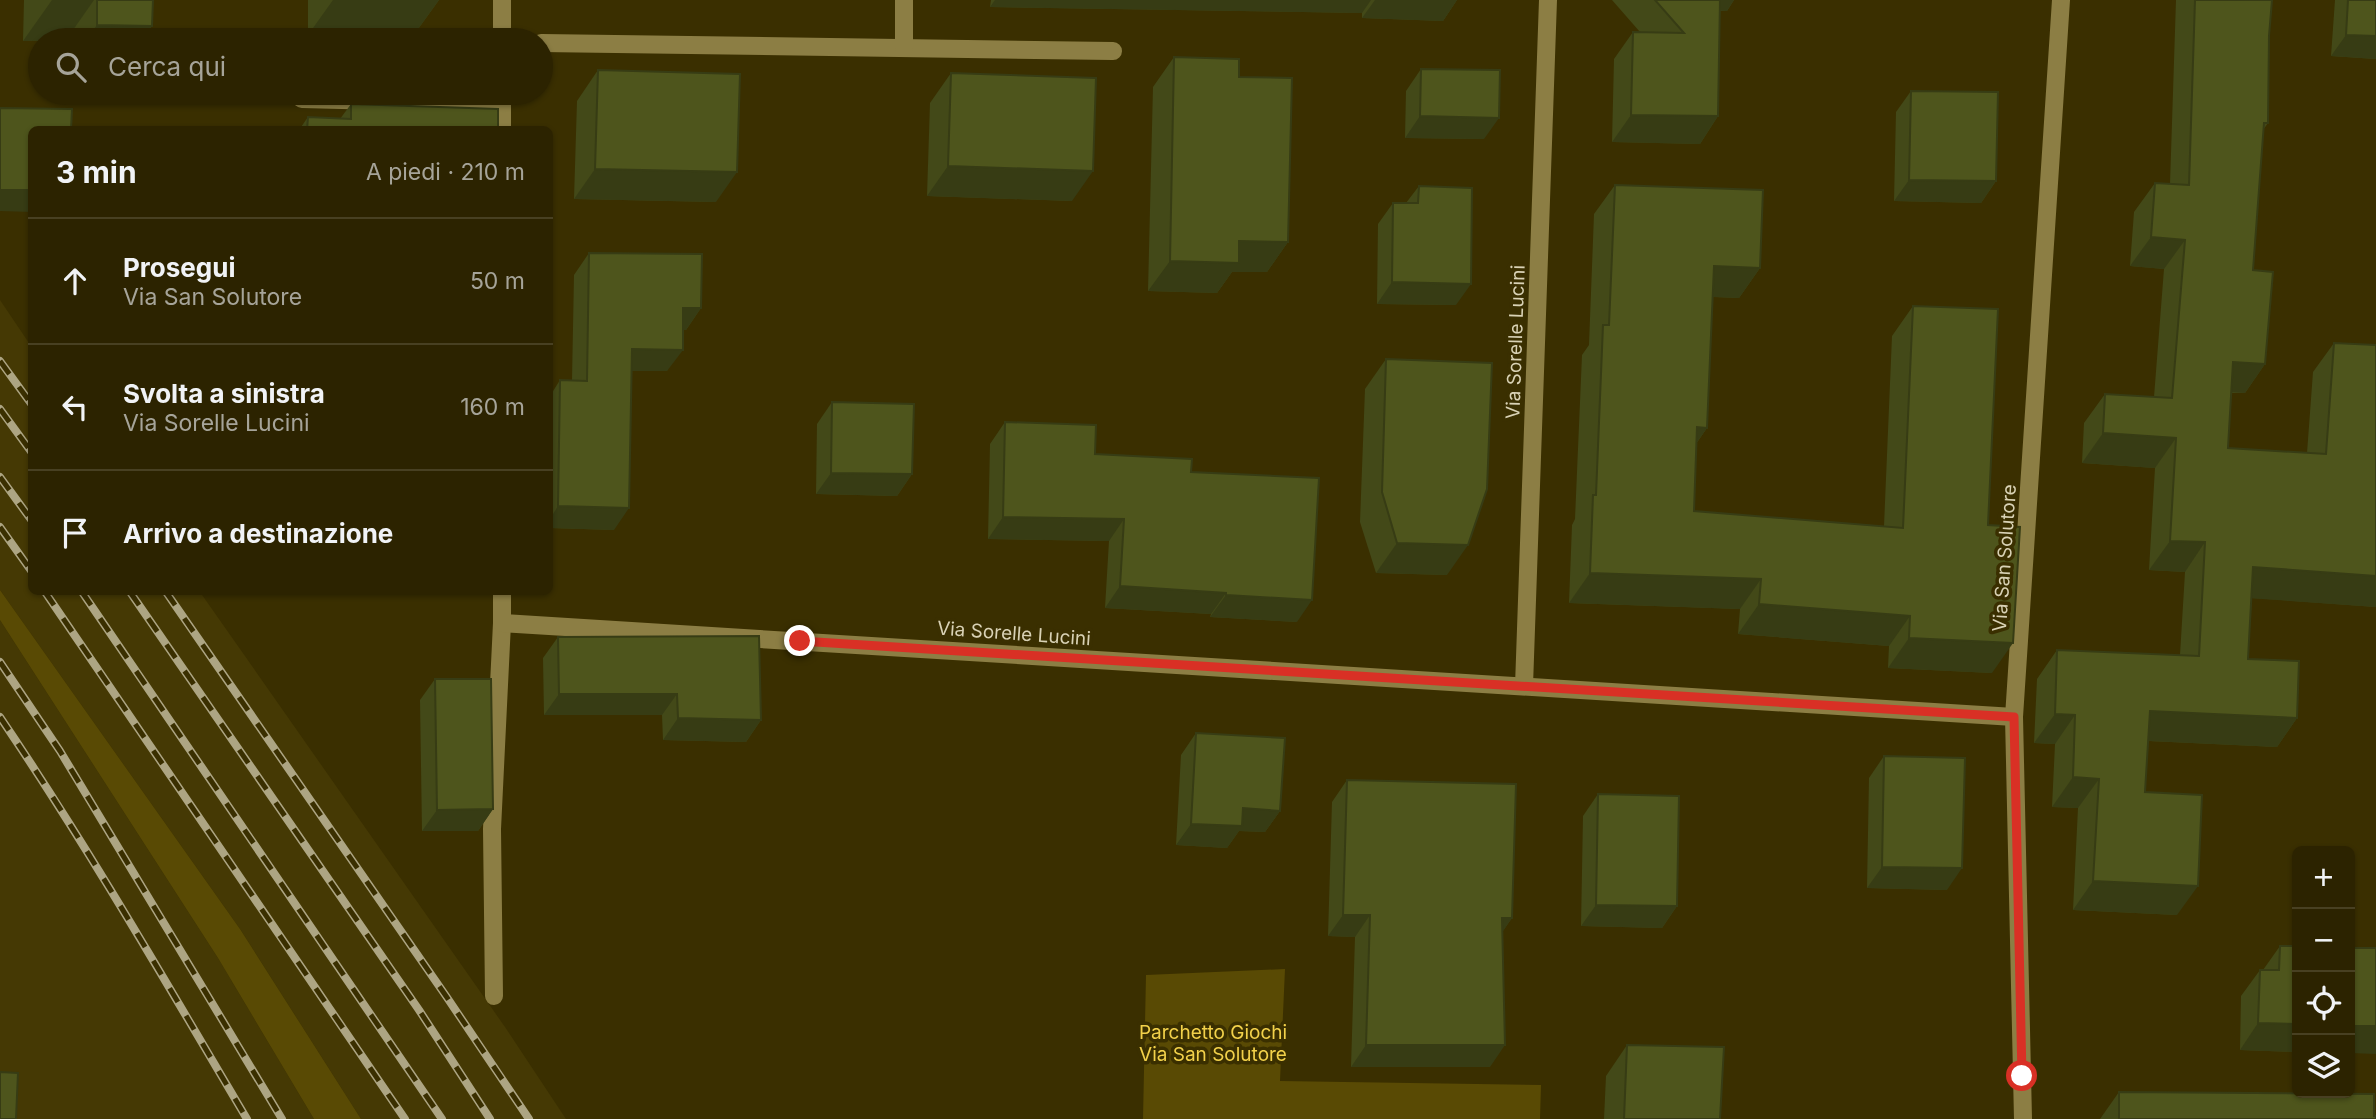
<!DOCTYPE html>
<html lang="it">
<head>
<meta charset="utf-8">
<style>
  body { margin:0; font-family:Inter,sans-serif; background:#382f0f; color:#f1f3f6 }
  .controls { position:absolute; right:21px; bottom:21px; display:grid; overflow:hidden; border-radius:10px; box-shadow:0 2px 5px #0004 }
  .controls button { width:63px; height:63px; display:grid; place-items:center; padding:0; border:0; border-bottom:2px solid #484022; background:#2c2300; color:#f1f3f6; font:35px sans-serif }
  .stop { position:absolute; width:21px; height:21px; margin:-16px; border:5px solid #d93025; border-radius:50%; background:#fff }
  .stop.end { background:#d93025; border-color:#fff; box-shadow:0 2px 7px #0008 }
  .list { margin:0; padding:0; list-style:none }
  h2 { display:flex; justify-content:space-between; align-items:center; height:91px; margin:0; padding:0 28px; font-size:30px }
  h2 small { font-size:23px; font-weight:400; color:#a6a499 }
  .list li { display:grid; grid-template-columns:46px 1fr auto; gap:21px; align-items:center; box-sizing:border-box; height:126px; padding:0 28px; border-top:2px solid #484022 }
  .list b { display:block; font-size:26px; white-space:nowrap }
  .list p { margin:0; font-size:23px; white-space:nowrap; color:#a6a499 }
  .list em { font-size:23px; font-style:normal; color:#a6a499 }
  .icon { flex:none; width:38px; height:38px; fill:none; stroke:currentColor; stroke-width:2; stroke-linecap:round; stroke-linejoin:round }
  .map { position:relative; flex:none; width:2376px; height:1119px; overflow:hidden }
  .search { position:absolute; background:#2c2300; box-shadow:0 2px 5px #0004; left:28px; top:28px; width:525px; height:77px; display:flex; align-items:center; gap:18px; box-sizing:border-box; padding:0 24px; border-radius:38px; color:#a6a499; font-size:26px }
  .panel { position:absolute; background:#2c2300; box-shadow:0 2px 5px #0004; left:28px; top:126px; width:525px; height:469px; border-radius:10px }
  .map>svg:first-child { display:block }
  .built { fill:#453904 }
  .green { fill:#594a04 }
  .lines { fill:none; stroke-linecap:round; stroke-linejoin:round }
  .service { stroke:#8c7e44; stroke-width:18 }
  .minor { stroke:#8c7e44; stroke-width:18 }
  .rail-casing { stroke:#ada583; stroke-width:8 }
  .rail { stroke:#3a2f00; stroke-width:5; stroke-dasharray:16; stroke-linecap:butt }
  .wall { fill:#434918 }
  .shaded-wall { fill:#373c14 }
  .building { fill:#4e551c; stroke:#373c14; stroke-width:2 }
  .route { stroke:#d93025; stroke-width:9 }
  .labels { text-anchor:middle; stroke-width:7; stroke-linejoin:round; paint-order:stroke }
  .street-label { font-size:19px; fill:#d9d2b5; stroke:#3a2f00 }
  .park-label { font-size:19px; fill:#f2d14a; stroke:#3a2f00 }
</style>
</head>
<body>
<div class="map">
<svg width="2376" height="1119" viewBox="0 0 2376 1119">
  <rect width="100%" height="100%" fill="#3a2f00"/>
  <g class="built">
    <polygon points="0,300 31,346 32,592 200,592 505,1027 566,1119 361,1119 240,929 0,590"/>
    <polygon points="0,620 218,958 314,1119 0,1119"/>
  </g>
  <g class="green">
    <polygon points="0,590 240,929 361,1119 314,1119 218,958 0,620"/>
    <polygon points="1285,969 1280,1081 1541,1085 1540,1119 1143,1119 1146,975"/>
  </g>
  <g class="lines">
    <polyline class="service" points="494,996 492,829 502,623"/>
    <g class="minor">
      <polyline points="502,0 502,40"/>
      <polyline points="541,43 1113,51"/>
      <polyline points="904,48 904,0"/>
      <polyline points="502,93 502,130"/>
      <polyline points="302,99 502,104"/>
      <polyline points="502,592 502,623 2014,717"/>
      <polyline points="1524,686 1548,0"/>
      <polyline points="2023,1119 2014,717 2061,0"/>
    </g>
    <g class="rail-casing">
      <g id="rail">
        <polyline points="0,361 32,405"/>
        <polyline points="0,409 32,453"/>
        <polyline points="0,477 32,521"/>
        <polyline points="0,527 32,572"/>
        <polyline points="45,592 405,1119"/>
        <polyline points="82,592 442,1119"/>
        <polyline points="130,592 419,1010 490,1119"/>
        <polyline points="166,592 446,996 529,1119"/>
        <polyline points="0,662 60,751 282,1119"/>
        <path d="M0,717C88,847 167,984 247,1119"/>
      </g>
    </g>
    <use href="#rail" class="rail"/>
  </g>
  <g class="wall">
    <polygon points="24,0 153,0 152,26 142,40 23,41"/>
    <polygon points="308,0 439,0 413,36 308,35"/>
    <polygon points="991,0 1457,0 1443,21 1362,18 1362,13 990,7"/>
    <polygon points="1612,0 1734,0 1727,11 1720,11 1718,116 1700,144 1612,142 1614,59 1633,32 1640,32"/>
    <polygon points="2176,0 2272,0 2269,36 2268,123 2263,130 2253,270 2265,364 2245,393 2231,393 2228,448 2307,453 2313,372 2334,343 2376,607 2252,598 2248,659 2297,718 2277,747 2148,741 2145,792 2177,915 2073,910 2078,808 2052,807 2055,744 2034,743 2037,679 2057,650 2180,655 2185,572 2149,570 2155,468 2082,463 2084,423 2105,394 2154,397 2164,269 2130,266 2134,212 2155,183 2170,184"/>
    <polygon points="2335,0 2376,0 2376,59 2331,56"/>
    <polygon points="1174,57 1239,77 1288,242 1267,272 1232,272 1217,293 1148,291 1153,87"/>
    <polygon points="1421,69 1484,139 1405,138 1406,91"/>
    <polygon points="598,70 716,202 574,199 577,101"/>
    <polygon points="951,73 1072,201 927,196 930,103"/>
    <polygon points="1911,91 1996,181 1981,203 1894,201 1896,112"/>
    <polygon points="351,104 498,130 299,130 308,117 340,119"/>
    <polygon points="1615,185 1760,268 1739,298 1713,297 1707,428 1696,444 1694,511 1884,526 1892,336 1913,306 1988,525 1992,673 1888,668 1889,646 1738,634 1740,609 1569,603 1572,525 1575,519 1582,355 1589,345 1594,214"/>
    <polygon points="1419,186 1456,305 1377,304 1378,224 1393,203 1406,203"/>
    <polygon points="589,253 701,308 686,330 683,330 667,371 631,371 614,530 550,528 550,396 560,380 572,380 574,275"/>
    <polygon points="1386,359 1447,575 1376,573 1360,522 1365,389"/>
    <polygon points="832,402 912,474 897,496 816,494 817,424"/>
    <polygon points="1005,422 1095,454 1191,472 1297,622 1210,617 1211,614 1105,608 1109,541 988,539 990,444"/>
    <polygon points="558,637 761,720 746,742 663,740 662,715 544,715 543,658"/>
    <polygon points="435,679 493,809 478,831 422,831 420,700"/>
    <polygon points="1196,733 1280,811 1265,832 1239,831 1227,848 1176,845 1181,755"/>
    <polygon points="1884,756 1947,890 1867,888 1869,778"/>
    <polygon points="1347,780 1512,918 1502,932 1490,1067 1351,1067 1355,937 1328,936 1332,802"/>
    <polygon points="1598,794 1677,906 1662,928 1581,926 1583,816"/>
    <polygon points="2280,946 2297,946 2297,1052 2240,1050 2241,996 2260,970 2263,970"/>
    <polygon points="1627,1045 1720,1119 1604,1119 1606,1076"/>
    <polygon points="2119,1092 2374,1116 2376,1119 2100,1119"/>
  </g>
  <g class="shaded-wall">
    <polygon points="52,0 94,0 66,40 23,41"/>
    <polygon points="333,0 439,0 413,36 308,35"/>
    <polygon points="995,0 1371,0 1362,13 990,7"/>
    <polygon points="1375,0 1457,0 1443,21 1362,18"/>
    <polygon points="1709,0 1734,0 1727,11 1701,10"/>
    <polygon points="97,25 152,26 142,40 86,40"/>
    <polygon points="2346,35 2376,36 2376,59 2331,56"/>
    <polygon points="1631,115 1718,116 1700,144 1612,142"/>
    <polygon points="1420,116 1499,118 1484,139 1405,138"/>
    <polygon points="948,166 1093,171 1072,201 927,196"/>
    <polygon points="595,169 737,172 716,202 574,199"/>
    <polygon points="1909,180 1996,181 1981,203 1894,201"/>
    <polygon points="0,190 32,190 32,212 0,211"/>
    <polygon points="2151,237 2185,240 2164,269 2130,266"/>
    <polygon points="1239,241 1288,242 1267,272 1232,272 1217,293 1148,291 1170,261"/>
    <polygon points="1714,266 1760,268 1739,298 1693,296"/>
    <polygon points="1392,282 1471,284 1456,305 1377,304"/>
    <polygon points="683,308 701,308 686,330 668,330"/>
    <polygon points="632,349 683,350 667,371 617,371"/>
    <polygon points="2233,362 2265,364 2245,393 2212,391"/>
    <polygon points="1697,427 1707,428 1686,458"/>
    <polygon points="2103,433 2176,438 2155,468 2082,463"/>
    <polygon points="831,473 912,474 897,496 816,494"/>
    <polygon points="558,506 629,508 614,530 550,528 550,519"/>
    <polygon points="1003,517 1124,519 1109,541 988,539"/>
    <polygon points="2170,541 2205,542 2185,572 2149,570"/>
    <polygon points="1397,543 1468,545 1447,575 1376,573"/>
    <polygon points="2253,567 2376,576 2376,607 2233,597"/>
    <polygon points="1590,573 1761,579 1740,609 1569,603"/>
    <polygon points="1120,586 1226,593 1211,614 1105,608"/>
    <polygon points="1226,595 1312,600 1297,622 1210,617"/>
    <polygon points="1759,604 1910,616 1889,646 1738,634"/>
    <polygon points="1909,638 2013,643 1992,673 1888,668"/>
    <polygon points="559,694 677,694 662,715 544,715"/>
    <polygon points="2150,711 2297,718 2277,747 2129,740"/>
    <polygon points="2055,714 2075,715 2055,744 2034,743"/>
    <polygon points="678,718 761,720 746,742 663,740"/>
    <polygon points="2073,777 2099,779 2078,808 2052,807"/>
    <polygon points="1243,808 1280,811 1265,832 1239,831 1227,848 1176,845 1191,824"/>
    <polygon points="493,809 478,831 422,831 437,810"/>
    <polygon points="1882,867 1962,868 1947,890 1867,888"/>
    <polygon points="2093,881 2198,886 2177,915 2073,910"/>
    <polygon points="1596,905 1677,906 1662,928 1581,926"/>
    <polygon points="1343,915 1370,915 1355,937 1328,936"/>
    <polygon points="1502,918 1512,918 1497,940"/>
    <polygon points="2258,1023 2297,1024 2297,1052 2240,1050"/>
    <polygon points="2350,1026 2376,1026 2376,1054 2350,1053"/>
    <polygon points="1366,1045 1505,1045 1490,1067 1351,1067"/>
  </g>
  <g class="building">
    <polygon points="97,0 153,0 152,26 97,25"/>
    <polygon points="1655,0 1720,0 1718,116 1631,115 1633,32 1684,33"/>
    <polygon points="2195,0 2272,0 2269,36 2268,123 2264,123 2253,270 2273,272 2265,364 2233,362 2228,448 2326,454 2334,343 2376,345 2376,576 2253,567 2248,659 2299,661 2297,718 2150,711 2145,792 2202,795 2198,886 2093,881 2099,779 2073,777 2075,715 2055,714 2057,650 2199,656 2205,542 2170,541 2176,438 2103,433 2105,394 2172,398 2185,240 2151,237 2155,183 2189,185"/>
    <polygon points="2348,0 2376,0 2376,36 2346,35"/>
    <polygon points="1174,57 1239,59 1239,77 1292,78 1288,242 1239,241 1239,263 1170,261"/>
    <polygon points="1421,69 1500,70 1499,118 1420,116"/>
    <polygon points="598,70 740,74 737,172 595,169"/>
    <polygon points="951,73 1096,78 1093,171 948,166"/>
    <polygon points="1911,91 1998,92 1996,181 1909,180"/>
    <polygon points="351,104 498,109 498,130 307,130 308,117 351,119"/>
    <polygon points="0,108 72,109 71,130 32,130 32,190 0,190"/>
    <polygon points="1615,185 1763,190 1760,268 1714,266 1707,428 1697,427 1694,511 1903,528 1913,306 1998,309 1988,525 2020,527 2013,643 1909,638 1910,616 1759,604 1761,579 1590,573 1593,495 1596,495 1603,325 1609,325"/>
    <polygon points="1419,186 1472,188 1471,284 1392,282 1393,203 1418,203"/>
    <polygon points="589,253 702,254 701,308 683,308 683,350 632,349 629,508 558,506 560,380 587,381"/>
    <polygon points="1386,359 1492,363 1487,489 1468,545 1397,543 1382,492"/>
    <polygon points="832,402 914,404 912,474 831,473"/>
    <polygon points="1005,422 1096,425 1095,454 1192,459 1191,472 1319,478 1312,600 1226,595 1226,593 1120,586 1124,519 1003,517"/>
    <polygon points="759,636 761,720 678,718 677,694 559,694 558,637"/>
    <polygon points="435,679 491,679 493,809 437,810"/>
    <polygon points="1196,733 1285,738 1280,811 1243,808 1242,826 1191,824"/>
    <polygon points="1884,756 1965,758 1962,868 1882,867"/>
    <polygon points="1347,780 1516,784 1512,918 1502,918 1505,1045 1366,1045 1370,915 1343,915"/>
    <polygon points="1598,794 1679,796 1677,906 1596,905"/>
    <polygon points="2280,946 2297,946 2297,1024 2258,1023 2260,970 2279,970"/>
    <rect x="2350" y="948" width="26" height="78"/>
    <polygon points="1627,1045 1724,1047 1720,1119 1624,1119"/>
    <polygon points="0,1072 18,1073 16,1119 0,1119"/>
    <polygon points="2119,1092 2374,1094 2374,1116 2376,1116 2376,1119 2119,1119"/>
  </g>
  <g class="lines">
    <polyline class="route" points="800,641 2014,717 2022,1076"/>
  </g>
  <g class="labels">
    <g class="street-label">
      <text transform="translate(1515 342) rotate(-88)" y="7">Via Sorelle Lucini</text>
      <text transform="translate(2004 558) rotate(-86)" y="7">Via San Solutore</text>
      <text transform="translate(1014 633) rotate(4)" y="7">Via Sorelle Lucini</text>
    </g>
    <g class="park-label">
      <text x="1213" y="1039">Parchetto Giochi<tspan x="1213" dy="22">Via San Solutore</tspan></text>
    </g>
  </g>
</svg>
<div class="controls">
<button>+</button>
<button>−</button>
<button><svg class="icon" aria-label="locate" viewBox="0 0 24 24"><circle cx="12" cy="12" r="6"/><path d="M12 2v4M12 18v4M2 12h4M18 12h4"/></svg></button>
<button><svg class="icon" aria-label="layers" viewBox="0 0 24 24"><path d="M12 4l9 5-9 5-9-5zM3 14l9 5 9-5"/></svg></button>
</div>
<div class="stop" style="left:2022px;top:1076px"></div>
<div class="stop end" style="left:800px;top:641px"></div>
<div class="search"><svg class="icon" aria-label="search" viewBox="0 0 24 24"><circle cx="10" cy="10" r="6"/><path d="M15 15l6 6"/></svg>Cerca qui</div>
<section class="panel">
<h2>3 min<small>A piedi · 210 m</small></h2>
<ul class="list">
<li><svg class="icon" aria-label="ahead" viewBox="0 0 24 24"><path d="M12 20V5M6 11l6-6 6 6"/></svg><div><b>Prosegui</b><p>Via San Solutore</p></div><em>50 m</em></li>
<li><svg class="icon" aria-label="left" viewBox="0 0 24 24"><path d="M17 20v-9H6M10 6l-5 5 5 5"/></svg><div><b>Svolta a sinistra</b><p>Via Sorelle Lucini</p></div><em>160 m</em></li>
<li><svg class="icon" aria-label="arrive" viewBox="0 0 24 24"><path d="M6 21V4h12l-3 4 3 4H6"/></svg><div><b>Arrivo a destinazione</b></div></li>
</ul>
</section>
</div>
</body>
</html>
